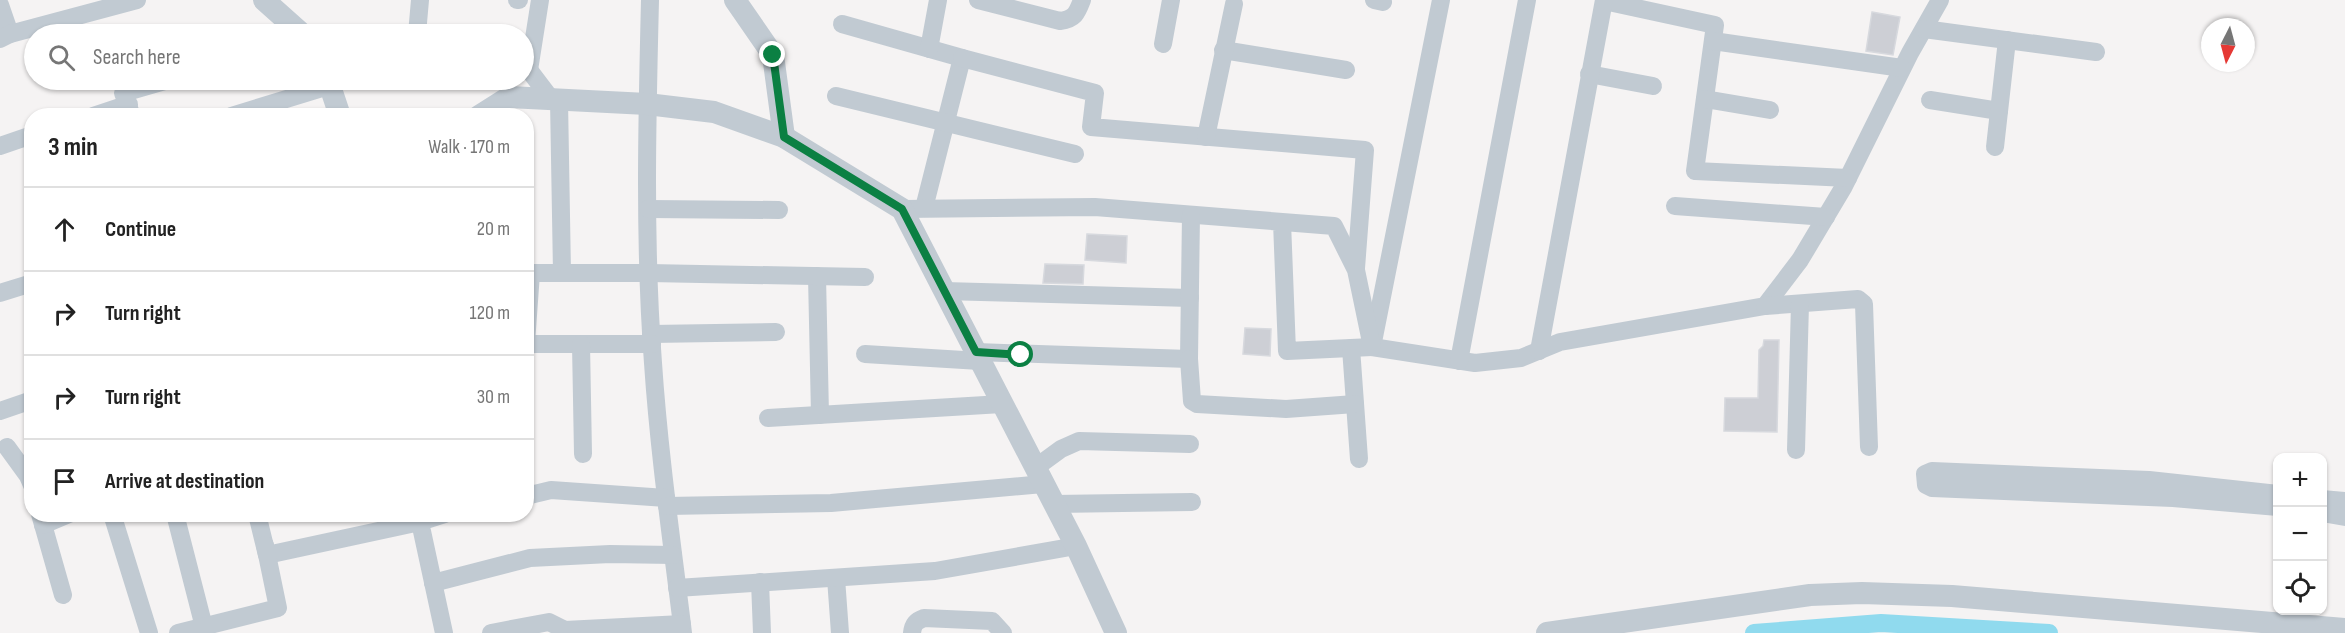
<!DOCTYPE html>
<html lang="en">
<head>
<meta charset="utf-8">
<style>
  body { margin:0; font-family:"Sofia Sans Condensed",sans-serif; background:#f6f6f6; color:#222 }
  .controls { position:absolute; right:18px; bottom:18px; display:grid; overflow:hidden; border-radius:12px; box-shadow:0 2px 4px #0004 }
  .controls button { width:54px; height:54px; display:grid; place-items:center; padding:0; border:0; border-bottom:2px solid #e0e0e0; background:#fff; color:#222; font:30px sans-serif }
  .compass { position:absolute; left:2201px; top:18px; width:54px; height:54px; border-radius:50%; background:#fff; box-shadow:0 2px 4px #0004; rotate:186deg }
  .stop { position:absolute; width:18px; height:18px; margin:-14px; border:4px solid #0b8043; border-radius:50%; background:#fff }
  .stop.end { background:#0b8043; border-color:#fff; box-shadow:0 2px 6px #0008 }
  .list { margin:0; padding:0; list-style:none }
  h2 { display:flex; justify-content:space-between; align-items:center; height:78px; margin:0; padding:0 24px; font-size:26px }
  h2 small { font-size:20px; font-weight:400; color:#767676 }
  .list li { display:grid; grid-template-columns:39px 1fr auto; gap:18px; align-items:center; box-sizing:border-box; height:84px; padding:0 24px; border-top:2px solid #e0e0e0 }
  .list b { display:block; font-size:22px; white-space:nowrap }
  .list em { font-size:20px; font-style:normal; color:#767676 }
  .icon { flex:none; width:33px; height:33px; fill:none; stroke:currentColor; stroke-width:2; stroke-linecap:round; stroke-linejoin:round }
  .map { position:relative; flex:none; width:2345px; height:633px; overflow:hidden }
  .search { position:absolute; background:#fff; box-shadow:0 2px 4px #0004; left:24px; top:24px; width:510px; height:66px; display:flex; align-items:center; gap:15px; box-sizing:border-box; padding:0 21px; border-radius:33px; color:#767676; font-size:22px }
  .panel { position:absolute; background:#fff; box-shadow:0 2px 4px #0004; left:24px; top:108px; width:510px; height:414px; border-radius:24px }
  .map>svg:first-child { display:block }
  .lines { fill:none; stroke-linecap:round; stroke-linejoin:round }
  .canal { stroke:#90daee; stroke-width:18 }
  .building { fill:#cdcfd5; stroke:#d7d9de; stroke-width:1.5 }
  .minor { stroke:#c1cad2; stroke-width:18 }
  .tertiary { stroke:#c1cad2; stroke-width:22 }
  .route { stroke:#0b8043; stroke-width:8 }
</style>
</head>
<body>
<div class="map">
<svg width="2345" height="633" viewBox="0 0 2345 633">
  <rect width="100%" height="100%" fill="#f5f3f3"/>
  <g class="lines">
    <polyline class="canal" points="1754,633 1881,623 2049,633"/>
  </g>
  <g class="building">
    <polygon points="1872,12 1900,17 1893,55 1866,51"/>
    <polygon points="1087,234 1127,236 1126,263 1085,260"/>
    <polygon points="1045,264 1084,265 1083,284 1043,283"/>
    <polygon points="1245,328 1271,329 1270,356 1243,354"/>
    <polygon points="1764,340 1779,340 1777,432 1724,431 1725,398 1758,398 1759,350 1763,346"/>
  </g>
  <g class="lines">
    <g class="minor">
      <polyline points="517,0 519,0"/>
      <path d="M650,0C647,121 644,242 653,363C659,453 672,543 683,633"/>
      <path d="M978,0L1060,21C1075,19 1077,13 1082,0"/>
      <polyline points="1374,0 1383,2"/>
      <polyline points="1441,0 1372,347 1475,363 1521,358 1560,342 1765,306 1800,260 1843,188 1910,53 1940,0"/>
      <polyline points="1604,1 1715,25 1695,171 1848,178"/>
      <polyline points="0,5 10,34"/>
      <polyline points="842,24 962,58 924,208"/>
      <polyline points="1924,29 2096,52"/>
      <polyline points="417,34 420,0"/>
      <polyline points="0,39 10,34 137,0"/>
      <polyline points="1713,41 1902,68"/>
      <polyline points="1163,44 1171,0"/>
      <polyline points="929,49 938,0"/>
      <polyline points="1223,50 1346,70"/>
      <polyline points="962,58 1095,93 1091,127 1365,150 1356,268"/>
      <polyline points="524,69 529,70 551,99"/>
      <polyline points="529,70 540,0"/>
      <polyline points="1589,74 1653,86"/>
      <polyline points="836,96 1075,154"/>
      <polyline points="1705,99 1770,110"/>
      <polyline points="559,100 562,273"/>
      <polyline points="1930,100 1999,111"/>
      <polyline points="93,116 129,104"/>
      <polyline points="132,116 123,93 168,80"/>
      <polyline points="231,116 329,86"/>
      <polyline points="1206,137 1234,4"/>
      <polyline points="0,146 32,135"/>
      <polyline points="1995,147 2007,40"/>
      <polyline points="1675,206 1826,217"/>
      <polyline points="648,209 779,210"/>
      <polyline points="902,209 1095,207 1334,226 1356,270 1372,347 1287,351 1282,222"/>
      <polyline points="817,276 820,415"/>
      <polyline points="944,291 1190,298"/>
      <polyline points="0,293 32,283"/>
      <polyline points="1765,306 1858,299 1864,304 1869,447"/>
      <polyline points="651,334 776,332"/>
      <polyline points="526,343 531,273 649,273 865,277"/>
      <polyline points="526,344 652,344"/>
      <polyline points="581,344 583,454"/>
      <polyline points="1351,348 1359,459"/>
      <polyline points="1539,351 1604,0"/>
      <polyline points="976,352 1189,359 1191,215"/>
      <polyline points="865,354 980,361"/>
      <polyline points="1189,359 1192,401 1197,404 1286,409 1355,404"/>
      <polyline points="1459,361 1527,0"/>
      <polyline points="0,411 32,400"/>
      <polyline points="768,418 1002,404"/>
      <polyline points="7,447 28,476 32,485"/>
      <polyline points="1796,450 1800,304"/>
      <polyline points="1035,468 1061,449 1079,441 1190,444"/>
      <polyline points="2278,494 2149,480 1932,471 1925,474 1926,485 1932,488 2173,498 2278,507"/>
      <polyline points="526,496 551,490 666,498"/>
      <polyline points="2322,499 2345,501"/>
      <polyline points="1054,504 1192,502"/>
      <polyline points="667,506 831,503 1043,484"/>
      <polyline points="2322,513 2345,517"/>
      <polyline points="40,514 63,595"/>
      <polyline points="112,514 149,633"/>
      <polyline points="175,514 204,627"/>
      <polyline points="257,514 267,555 420,522"/>
      <polyline points="43,525 69,514"/>
      <polyline points="836,578 840,633"/>
      <polyline points="760,582 762,633"/>
      <polyline points="433,583 530,558 610,554 673,555"/>
      <polyline points="677,588 935,571 1076,546"/>
      <polyline points="178,633 278,608 265,545"/>
      <polyline points="444,633 420,522 445,514"/>
      <polyline points="491,633 549,622 565,630 682,624"/>
      <path d="M912,633C913,624 916,621 924,618L992,621L1003,633"/>
    </g>
    <g class="tertiary">
      <polyline points="264,0 302,34"/>
      <polyline points="735,0 773,55 784,137"/>
      <polyline points="328,80 340,116"/>
      <polyline points="479,116 509,97 647,104 714,112 784,137 902,209 1076,546 1116,633"/>
      <polyline points="1547,633 1810,595 1862,593 1952,596 2345,629"/>
    </g>
  </g>
  <g class="lines">
    <polyline class="route" points="773,55 784,137 902,209 976,352 1021,355"/>
  </g>
</svg>
<div class="controls">
<button>+</button>
<button>−</button>
<button><svg class="icon" aria-label="locate" viewBox="0 0 24 24"><circle cx="12" cy="12" r="6"/><path d="M12 2v4M12 18v4M2 12h4M18 12h4"/></svg></button>
</div>
<svg class="compass" viewBox="-18 -18 36 36"><path d="M0-13l5 13h-10z" fill="#e53935"/><path d="M0 13l5-13h-10z" fill="#767676"/></svg>
<div class="stop" style="left:1021px;top:355px"></div>
<div class="stop end" style="left:773px;top:55px"></div>
<div class="search"><svg class="icon" aria-label="search" viewBox="0 0 24 24"><circle cx="10" cy="10" r="6"/><path d="M15 15l6 6"/></svg>Search here</div>
<section class="panel">
<h2>3 min<small>Walk · 170 m</small></h2>
<ul class="list">
<li><svg class="icon" aria-label="ahead" viewBox="0 0 24 24"><path d="M12 20V5M6 11l6-6 6 6"/></svg><div><b>Continue</b></div><em>20 m</em></li>
<li><svg class="icon" aria-label="right" viewBox="0 0 24 24"><path d="M7 20v-9h11M14 6l5 5-5 5"/></svg><div><b>Turn right</b></div><em>120 m</em></li>
<li><svg class="icon" aria-label="right" viewBox="0 0 24 24"><path d="M7 20v-9h11M14 6l5 5-5 5"/></svg><div><b>Turn right</b></div><em>30 m</em></li>
<li><svg class="icon" aria-label="arrive" viewBox="0 0 24 24"><path d="M6 21V4h12l-3 4 3 4H6"/></svg><div><b>Arrive at destination</b></div></li>
</ul>
</section>
</div>
</body>
</html>
